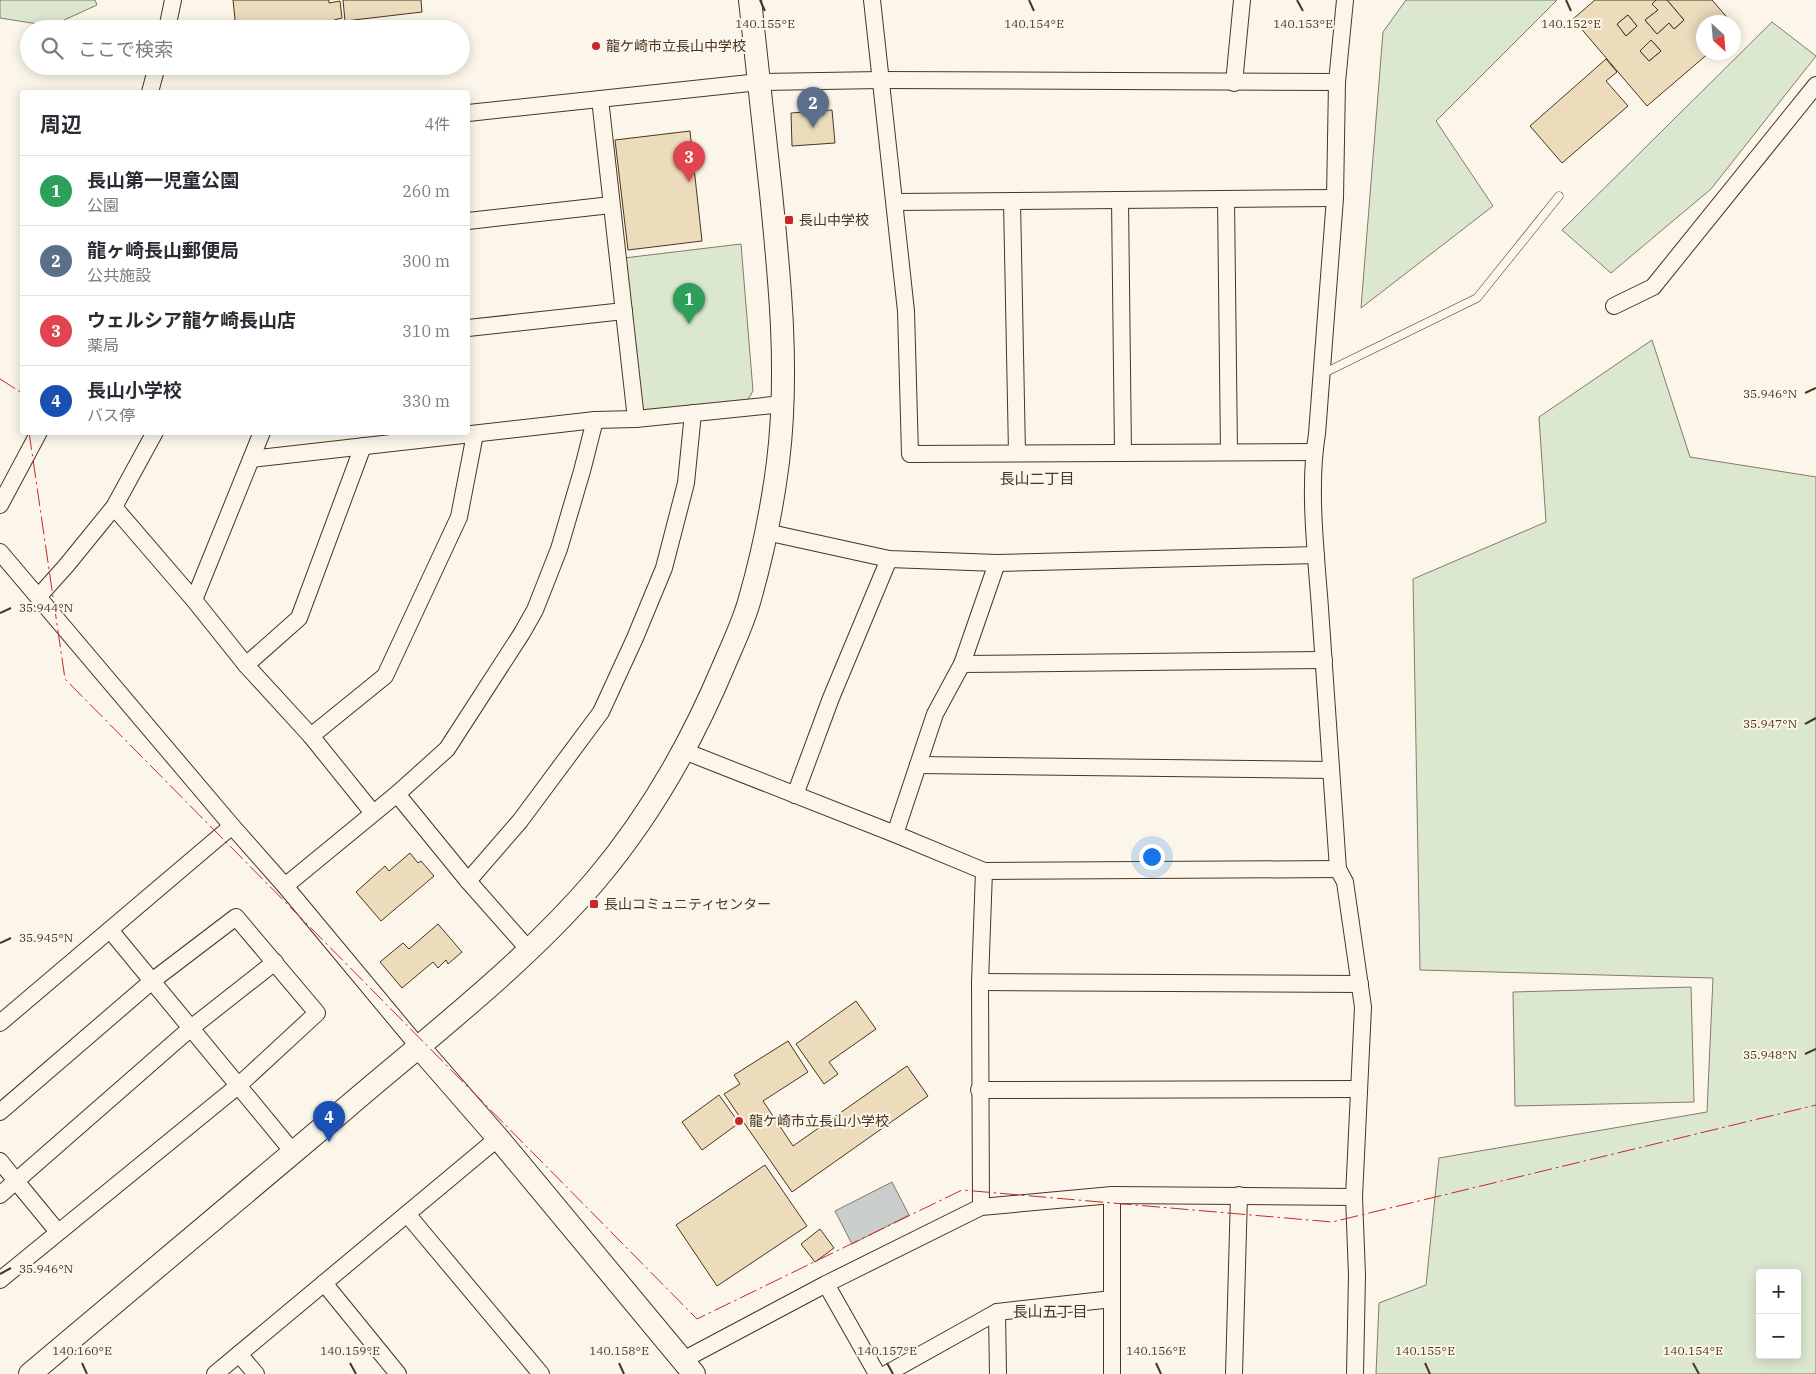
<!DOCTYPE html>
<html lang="ja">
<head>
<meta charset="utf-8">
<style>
  body { margin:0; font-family:"IBM Plex Serif","Noto Sans JP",serif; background:#f2f2f3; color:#2b2b33 }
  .controls { position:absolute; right:15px; bottom:15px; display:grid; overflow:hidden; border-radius:5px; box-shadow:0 2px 12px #0003 }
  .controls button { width:45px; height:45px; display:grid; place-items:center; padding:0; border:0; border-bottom:1px solid #e1e1e2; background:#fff; color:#2b2b33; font:25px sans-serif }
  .compass { position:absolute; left:1696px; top:15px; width:45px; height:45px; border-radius:50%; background:#fff; box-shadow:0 2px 12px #0003; rotate:154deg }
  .you { position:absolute; left:1151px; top:856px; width:18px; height:18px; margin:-12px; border:4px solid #fff; border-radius:50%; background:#1a73e8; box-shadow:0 0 0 8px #1a73e833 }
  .badge { display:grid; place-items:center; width:32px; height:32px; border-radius:50%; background:#c62828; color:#fff; font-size:16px; font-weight:700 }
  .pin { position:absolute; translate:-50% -41px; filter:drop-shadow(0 1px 2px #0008) }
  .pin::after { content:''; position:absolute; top:26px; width:18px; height:15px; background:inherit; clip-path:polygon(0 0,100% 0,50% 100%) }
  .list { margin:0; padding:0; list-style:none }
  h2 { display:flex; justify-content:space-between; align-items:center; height:65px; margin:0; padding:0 20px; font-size:21px }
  h2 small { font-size:16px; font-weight:400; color:#7c7c81 }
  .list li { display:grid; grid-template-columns:32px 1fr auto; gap:15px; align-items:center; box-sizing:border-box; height:70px; padding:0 20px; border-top:1px solid #e1e1e2 }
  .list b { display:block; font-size:19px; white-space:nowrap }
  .list p { margin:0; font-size:16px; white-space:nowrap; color:#7c7c81 }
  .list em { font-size:16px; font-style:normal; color:#7c7c81 }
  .icon { flex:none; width:28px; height:28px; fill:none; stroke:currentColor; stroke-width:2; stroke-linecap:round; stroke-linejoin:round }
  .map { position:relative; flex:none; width:1816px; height:1374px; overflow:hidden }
  .search { position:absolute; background:#fff; box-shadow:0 2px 12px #0003; left:20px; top:20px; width:450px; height:55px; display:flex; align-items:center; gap:12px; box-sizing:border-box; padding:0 18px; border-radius:28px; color:#7c7c81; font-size:19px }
  .panel { position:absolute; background:#fff; box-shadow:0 2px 12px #0003; left:20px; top:90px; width:450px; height:345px; border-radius:5px }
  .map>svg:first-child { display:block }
  .green { fill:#dce7d0; stroke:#887966; fill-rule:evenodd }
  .water { fill:#c9cecd; stroke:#887966 }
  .building { fill:#ecdcbc; stroke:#4a3520; fill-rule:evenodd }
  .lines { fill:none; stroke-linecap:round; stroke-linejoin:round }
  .lane-casing { stroke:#4a3520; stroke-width:9 }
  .street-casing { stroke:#4a3520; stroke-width:18 }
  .secondary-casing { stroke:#4a3520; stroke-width:24 }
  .lane { stroke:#fbf6e9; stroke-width:8 }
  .street { stroke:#fbf6e9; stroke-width:16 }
  .secondary { stroke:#fbf6e9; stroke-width:22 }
  .power { stroke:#c62828; stroke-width:1; stroke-dasharray:18 4 2.5 4; stroke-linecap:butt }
  .ticks { fill:none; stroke:#4a3520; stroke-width:2 }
  .poi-dot { fill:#c62828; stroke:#fbf6e9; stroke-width:2 }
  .labels { text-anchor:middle; stroke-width:4; stroke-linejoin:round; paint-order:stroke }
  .poi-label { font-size:14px; fill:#4a3520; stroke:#fbf6e9; text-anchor:start }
  .neighbourhood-label { font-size:15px; fill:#4a3520; stroke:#fbf6e9 }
  .ticks-label { font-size:12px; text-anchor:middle; fill:#4a3520; stroke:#fbf6e9; stroke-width:4; stroke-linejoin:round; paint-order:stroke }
</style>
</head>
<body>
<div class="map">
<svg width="1816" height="1374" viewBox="0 0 1816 1374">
  <rect width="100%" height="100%" fill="#fbf6e9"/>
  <g class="green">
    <polygon points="0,0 95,0 97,5 51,26 0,18"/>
    <polygon points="1406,0 1557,0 1436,121 1493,206 1361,308 1383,32"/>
    <polygon points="1772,22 1816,56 1711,189 1611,273 1562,230"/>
    <polygon points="741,244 753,391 747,401 640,413 624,258"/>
    <path d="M1652,340L1690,457L1816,477V1374H1376L1379,1303L1426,1285L1439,1158L1707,1112L1713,978L1420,970L1413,579L1546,522L1539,417ZM1760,1273H1797V1355H1760Z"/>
    <polygon points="1691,987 1694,1102 1515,1106 1513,992"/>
  </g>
  <polygon class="water" points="892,1182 909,1215 852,1244 835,1211"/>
  <g class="building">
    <polygon points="233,0 329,0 329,3 340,1 342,18 334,20 334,25 296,29 236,29"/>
    <polygon points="343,0 421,0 422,12 345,21"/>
    <path d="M1595,0H1656L1652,4L1658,10L1645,20L1657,34L1669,23L1674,29L1684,20L1667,0H1712L1731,22H1704V52H1710L1647,106L1573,19ZM1628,15L1637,26L1626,36L1617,24ZM1651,40L1661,51L1649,61L1640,51Z"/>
    <polygon points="1656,0 1667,0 1684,20 1674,29 1669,23 1657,34 1645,20 1658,10 1652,4"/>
    <polygon points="1628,15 1637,26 1626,36 1617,24"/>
    <polygon points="1651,40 1661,51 1649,61 1640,51"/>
    <polygon points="1606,59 1617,72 1606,81 1628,106 1562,163 1530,126"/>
    <polygon points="832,110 835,143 792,146 791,113"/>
    <polygon points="690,131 702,241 628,250 615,140"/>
    <polygon points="410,853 418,863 421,861 434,876 381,921 356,892 385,866 389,871"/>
    <polygon points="438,924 462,952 448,964 446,960 438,968 433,962 402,988 380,962 403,943 409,949"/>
    <polygon points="856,1001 876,1029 829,1062 838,1074 824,1084 796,1044"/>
    <polygon points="788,1041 808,1072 763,1101 793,1146 907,1066 928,1096 792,1192 724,1094 740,1084 734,1075"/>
    <polygon points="719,1095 739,1123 702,1150 682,1122"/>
    <polygon points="765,1165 807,1226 717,1286 676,1225"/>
    <polygon points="820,1229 834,1248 815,1262 801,1244"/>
  </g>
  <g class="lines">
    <g class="lane-casing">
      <polyline id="lane" points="1322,374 1477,298 1559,196"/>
    </g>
    <g class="street-casing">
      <g id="street">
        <polyline points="872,0 906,311 910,454 1314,452"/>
        <path d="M1345,0L1337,82L1335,198L1317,434C1308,486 1316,554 1320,608C1326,695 1332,782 1338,869L1345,882L1363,1007L1354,1197L1357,1275L1355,1374"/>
        <polyline points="167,29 173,0"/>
        <polyline points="1234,83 1242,0"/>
        <polyline points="150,92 157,66"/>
        <polyline points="600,99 636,419"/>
        <polyline points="468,113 759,82 880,80 1337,82"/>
        <polyline points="1226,199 1229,452"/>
        <polyline points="1120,200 1123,453"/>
        <polyline points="1012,201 1017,453"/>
        <polyline points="895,202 1335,198"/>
        <polyline points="468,221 611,205"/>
        <polyline points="1614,306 1653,287 1816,85"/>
        <polyline points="468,328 624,311"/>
        <polyline points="251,459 595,420 636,419 783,404"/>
        <polyline points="0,505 39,432"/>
        <polyline points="114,507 194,600 246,665 311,736 373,813"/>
        <polyline points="766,532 889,559 997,563 1316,555"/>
        <polyline points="0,552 232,826 285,886 418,1046"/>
        <polyline points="39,596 66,566 114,507 155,432"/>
        <polyline points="194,600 262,432"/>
        <polyline points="962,664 1324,660"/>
        <polyline points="246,665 299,618 363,446"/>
        <polyline points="311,736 385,676 459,517 475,434"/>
        <polyline points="684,751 895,834 984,871 980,982 981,1207"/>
        <polyline points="918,765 1331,770"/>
        <polyline points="397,794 468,881 529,950"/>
        <polyline points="795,795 831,698 889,559"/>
        <polyline points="895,834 935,714 962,664 997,563"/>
        <polyline points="984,871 1338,869"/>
        <polyline points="468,881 520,821 601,712 635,638 664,568 686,483 693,413"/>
        <polyline points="285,886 397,794 447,749 522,633 535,610 559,549 582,471 595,420"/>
        <polyline points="110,930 293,1152"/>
        <polyline points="980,982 1360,984"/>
        <polyline points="0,1023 232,826"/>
        <polyline points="979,1090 1359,1089"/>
        <polyline points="0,1112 152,981 236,917 317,1013 239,1085 0,1280"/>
        <polyline points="0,1161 16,1181 191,1028 275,962"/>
        <polyline points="0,1195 16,1181 58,1232"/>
        <polyline points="1112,1195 1112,1374"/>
        <polyline points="407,1214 541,1374"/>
        <polyline points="324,1283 398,1374"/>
        <polyline points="826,1284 877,1374"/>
        <polyline points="997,1312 998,1374"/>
        <polyline points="239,1354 256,1374"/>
        <polyline points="683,1360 826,1284 981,1207 1112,1195 1354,1197"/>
        <polyline points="215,1374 498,1138"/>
        <polyline points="886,1374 997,1312 1112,1299"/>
        <polyline points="1234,1374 1239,1195"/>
      </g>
    </g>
    <g class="secondary-casing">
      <g id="secondary">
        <polyline points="418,1046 498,1138 694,1374"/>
        <path d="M30,1374C135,1285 240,1196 346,1108C430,1036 523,965 595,881C651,815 691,744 724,665C733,644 743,623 749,602C762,557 772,509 778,462C789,372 780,282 771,193C764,129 757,64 750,0"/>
      </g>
    </g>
    <use href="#lane" class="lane"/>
    <use href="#street" class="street"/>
    <use href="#secondary" class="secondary"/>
    <g class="power">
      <polyline points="0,379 22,393"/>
      <polyline points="29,432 65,679 697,1319 962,1190 1332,1222 1816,1105"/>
    </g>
  </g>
  <path class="ticks" d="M760,0L765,11M1029,0L1034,11M1297,0L1303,11M1566,0L1571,11M1805,393L1816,388M0,613L11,608M1805,724L1816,718M0,943L11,938M1805,1054L1816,1049M0,1274L11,1268M82,1363L87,1374M350,1363L356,1374M619,1363L624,1374M887,1363L893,1374M1156,1363L1161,1374M1425,1363L1430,1374M1693,1363L1699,1374"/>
  <g class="poi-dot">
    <circle cx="596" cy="46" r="5"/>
    <rect x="784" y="215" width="10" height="10" rx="2.5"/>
    <rect x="589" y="899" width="10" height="10" rx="2.5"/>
    <circle cx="739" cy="1121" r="5"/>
  </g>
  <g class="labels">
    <g class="poi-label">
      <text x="606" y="51">龍ケ崎市立長山中学校</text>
      <text x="799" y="225">長山中学校</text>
      <text x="604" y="909">長山コミュニティセンター</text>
      <text x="749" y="1126">龍ケ崎市立長山小学校</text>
    </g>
    <g class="neighbourhood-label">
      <text x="1037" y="484">長山二丁目</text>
      <text x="1050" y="1317">長山五丁目</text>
    </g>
  </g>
  <g class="ticks-label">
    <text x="765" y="28">140.155°E</text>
    <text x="1034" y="28">140.154°E</text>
    <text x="1303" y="28">140.153°E</text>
    <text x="1571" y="28">140.152°E</text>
    <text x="1770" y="398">35.946°N</text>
    <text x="46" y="612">35.944°N</text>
    <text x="1770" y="728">35.947°N</text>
    <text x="46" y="942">35.945°N</text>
    <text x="1770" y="1059">35.948°N</text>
    <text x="46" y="1273">35.946°N</text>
    <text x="82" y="1355">140.160°E</text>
    <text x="350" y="1355">140.159°E</text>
    <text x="619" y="1355">140.158°E</text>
    <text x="887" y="1355">140.157°E</text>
    <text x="1156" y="1355">140.156°E</text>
    <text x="1425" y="1355">140.155°E</text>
    <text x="1693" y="1355">140.154°E</text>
  </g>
</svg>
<div class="controls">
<button>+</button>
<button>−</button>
</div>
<svg class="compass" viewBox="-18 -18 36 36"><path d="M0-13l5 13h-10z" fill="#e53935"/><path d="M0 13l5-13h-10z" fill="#7c7c81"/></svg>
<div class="you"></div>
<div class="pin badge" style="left:689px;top:324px;background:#2e9e5b">1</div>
<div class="pin badge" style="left:813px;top:128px;background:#5c6f8a">2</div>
<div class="pin badge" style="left:689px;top:182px;background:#e0444e">3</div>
<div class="pin badge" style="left:329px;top:1142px;background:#1a4fb4">4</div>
<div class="search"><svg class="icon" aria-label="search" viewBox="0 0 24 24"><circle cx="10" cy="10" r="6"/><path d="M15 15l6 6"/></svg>ここで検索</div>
<section class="panel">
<h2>周辺<small>4件</small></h2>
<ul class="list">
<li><span class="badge" style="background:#2e9e5b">1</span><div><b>長山第一児童公園</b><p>公園</p></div><em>260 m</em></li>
<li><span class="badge" style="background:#5c6f8a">2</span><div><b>龍ヶ崎長山郵便局</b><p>公共施設</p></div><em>300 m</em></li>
<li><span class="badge" style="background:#e0444e">3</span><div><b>ウェルシア龍ケ崎長山店</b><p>薬局</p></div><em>310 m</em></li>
<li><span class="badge" style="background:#1a4fb4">4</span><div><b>長山小学校</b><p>バス停</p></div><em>330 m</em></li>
</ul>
</section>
</div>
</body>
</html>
